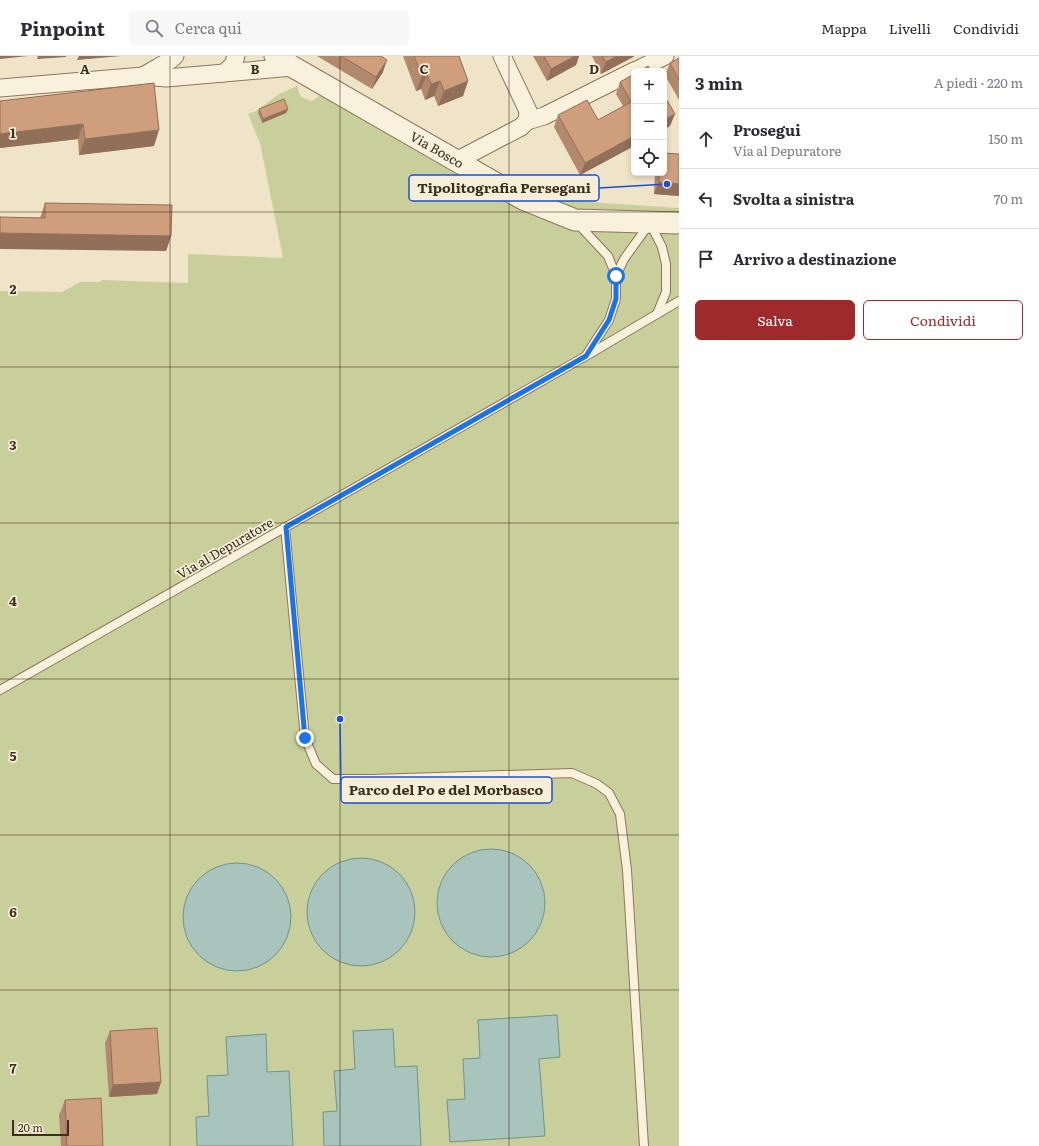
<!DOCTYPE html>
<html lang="it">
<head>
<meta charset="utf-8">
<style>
  body { margin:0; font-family:Literata,serif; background:#f7f7f7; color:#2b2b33 }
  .controls { position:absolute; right:12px; top:12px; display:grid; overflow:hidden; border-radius:6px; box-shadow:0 2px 6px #0003 }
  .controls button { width:36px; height:36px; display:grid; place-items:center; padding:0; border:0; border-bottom:1px solid #e1e1e2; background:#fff; color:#2b2b33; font:20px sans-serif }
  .scale { position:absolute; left:12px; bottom:10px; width:57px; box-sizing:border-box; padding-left:4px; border:2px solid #3d2e20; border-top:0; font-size:11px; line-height:14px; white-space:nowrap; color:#3d2e20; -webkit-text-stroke:3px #f7eed8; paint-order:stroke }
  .stop { position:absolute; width:12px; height:12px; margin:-9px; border:3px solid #1a73e8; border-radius:50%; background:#fff }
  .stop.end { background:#1a73e8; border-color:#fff; box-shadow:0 1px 4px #0008 }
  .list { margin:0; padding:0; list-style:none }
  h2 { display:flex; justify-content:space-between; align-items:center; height:52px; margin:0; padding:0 16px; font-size:17px }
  h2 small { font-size:13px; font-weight:400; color:#7c7c81 }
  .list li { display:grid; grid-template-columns:26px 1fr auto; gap:12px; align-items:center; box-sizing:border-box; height:60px; padding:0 16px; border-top:1px solid #e1e1e2 }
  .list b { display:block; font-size:15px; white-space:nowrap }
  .list p { margin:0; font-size:13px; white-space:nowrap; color:#7c7c81 }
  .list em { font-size:13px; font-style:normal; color:#7c7c81 }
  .actions { display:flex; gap:8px; padding:12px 16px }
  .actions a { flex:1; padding:9px 0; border:1px solid #9e2a2b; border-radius:6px; text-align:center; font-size:14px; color:#9e2a2b }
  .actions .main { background:#9e2a2b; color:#fff }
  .icon { flex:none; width:22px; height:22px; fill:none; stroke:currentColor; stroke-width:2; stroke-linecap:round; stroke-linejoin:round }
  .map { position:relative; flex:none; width:679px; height:1090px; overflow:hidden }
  header { display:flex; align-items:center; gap:24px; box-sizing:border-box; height:56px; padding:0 20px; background:#fff; border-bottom:1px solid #e1e1e2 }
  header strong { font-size:19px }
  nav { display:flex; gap:22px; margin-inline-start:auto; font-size:14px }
  .search { width:280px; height:36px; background:#f7f7f7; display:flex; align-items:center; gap:10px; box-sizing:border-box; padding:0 14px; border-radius:6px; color:#7c7c81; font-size:15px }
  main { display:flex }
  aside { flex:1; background:#fff }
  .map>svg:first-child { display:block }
  .green { fill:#c9cf9b }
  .water { fill:#a9c4bc; stroke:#6f938a }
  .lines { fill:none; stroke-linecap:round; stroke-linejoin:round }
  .service-casing { stroke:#8d765c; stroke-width:10 }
  .minor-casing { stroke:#8d765c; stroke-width:19 }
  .tertiary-casing { stroke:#8d765c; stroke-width:23 }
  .service { stroke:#faf1dc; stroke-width:8 }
  .minor { stroke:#faf1dc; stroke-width:17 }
  .tertiary { stroke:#faf1dc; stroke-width:21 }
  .wall { fill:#b2896c }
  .shaded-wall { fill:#916f58 }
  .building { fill:#cf9f7d; stroke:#916f58 }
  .route { stroke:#1a73e8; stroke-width:5 }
  .grid { fill:none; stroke:#3d2e20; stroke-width:1; stroke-opacity:0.55 }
  .labels { text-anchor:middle; stroke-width:3.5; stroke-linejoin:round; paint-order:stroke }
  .street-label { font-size:13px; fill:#3d2e20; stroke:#f7eed8 }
  .grid-label { font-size:13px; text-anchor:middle; font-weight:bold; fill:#3d2e20; stroke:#f7eed8; stroke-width:3.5; stroke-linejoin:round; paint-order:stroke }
  .leader { fill:none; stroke:#1d4ed8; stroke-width:1.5 }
  .callout-dot { fill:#1d4ed8; stroke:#f7eed8; stroke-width:1.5 }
  .callout { fill:#f7eed8; stroke:#1d4ed8; stroke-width:1.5 }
  .callout-label { font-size:14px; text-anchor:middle; font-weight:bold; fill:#3d2e20 }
</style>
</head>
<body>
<header>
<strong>Pinpoint</strong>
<div class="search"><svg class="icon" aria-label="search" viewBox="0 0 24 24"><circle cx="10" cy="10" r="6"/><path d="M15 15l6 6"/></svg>Cerca qui</div>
<nav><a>Mappa</a><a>Livelli</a><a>Condividi</a></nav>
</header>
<main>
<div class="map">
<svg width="679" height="1090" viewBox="0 0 679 1090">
  <rect width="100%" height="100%" fill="#f0e4c8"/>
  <polygon class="green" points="297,30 301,41 312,45 321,39 518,149 527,127 549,138 574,145 679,152 679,1090 0,1090 0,235 62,236 80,226 100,226 102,224 188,227 188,198 283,202 260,87 248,58 256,55 279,38"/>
  <g class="water">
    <circle cx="491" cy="847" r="54"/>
    <circle cx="361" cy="856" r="54"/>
    <circle cx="237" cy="861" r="54"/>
    <polygon points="557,959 560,1001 539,1003 545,1080 450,1086 447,1044 465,1043 463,1003 480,1002 478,964"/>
    <polygon points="393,973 395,1011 417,1010 421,1090 324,1090 323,1056 337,1055 334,1015 355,1013 353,975"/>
    <polygon points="266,978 267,1016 289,1015 293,1090 197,1090 196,1061 209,1060 207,1020 228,1019 226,981"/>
  </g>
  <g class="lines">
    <g class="service-casing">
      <g id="service">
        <polyline points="578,168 608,200 616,220"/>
        <polyline points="587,298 609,264 616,243 616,220 624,203 650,167 662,191 666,208 666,236 657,258"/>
        <polyline points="285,471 305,682 316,708 333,723 372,723 572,717 597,728 609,737 620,758 627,814 644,1090"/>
        <polyline points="0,634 586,300 679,245"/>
      </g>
    </g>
    <g class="minor-casing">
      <g id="minor">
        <polyline points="502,0 528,55 527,65"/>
        <polyline points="635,15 665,0"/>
        <polyline points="224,17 233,9 236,0"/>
        <polyline points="143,20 169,5 175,0"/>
        <polyline points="0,32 143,20 166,22 293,11"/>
        <polyline points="456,105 521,71 527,65 544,60 634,15"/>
      </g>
    </g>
    <g class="tertiary-casing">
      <g id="tertiary">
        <path id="s1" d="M275,0L293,11L523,143L575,164L679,167"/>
      </g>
    </g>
    <use href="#service" class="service"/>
    <use href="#minor" class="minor"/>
    <use href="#tertiary" class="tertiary"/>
  </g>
  <g class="wall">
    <polygon points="317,0 381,0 383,16 372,33"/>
    <polygon points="403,0 459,0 468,25 463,40 438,50 434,40 425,44 421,33 416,35"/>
    <polygon points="533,0 579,0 576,9 547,25"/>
    <polygon points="592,0 634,0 633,1 601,18"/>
    <polygon points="679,2 679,44 665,19 670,7"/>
    <polygon points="634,18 634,90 580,119 554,71 558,59 598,64 623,50 616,38 620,26"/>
    <polygon points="154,27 154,90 79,99 78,83 0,92 0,45"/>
    <polygon points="259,53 288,53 286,57 262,67 258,57"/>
    <polygon points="679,98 679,140 654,138 655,117 664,117"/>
    <polygon points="45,147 171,180 166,195 40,162"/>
    <polygon points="110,975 161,1026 157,1038 109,1041 105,987"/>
    <polygon points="65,1044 103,1090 61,1090 59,1059"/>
  </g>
  <g class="shaded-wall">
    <polygon points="0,0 28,0 0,3"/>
    <polygon points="38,0 66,0 66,1 37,3"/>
    <polygon points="79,0 121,0 77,4"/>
    <polygon points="575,0 579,0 576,9 547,25 551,13"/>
    <polygon points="617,0 634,0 633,1 601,18 606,6"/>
    <polygon points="387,4 383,16 372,33 376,21"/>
    <polygon points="427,18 421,33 416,35 422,20"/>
    <polygon points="440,25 434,40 425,44 431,28"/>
    <polygon points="468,25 463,40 438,50 444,35"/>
    <polygon points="288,53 286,57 262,67 263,63"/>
    <polygon points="675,58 670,70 664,74 664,64"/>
    <polygon points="83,68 78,83 0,92 0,78"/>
    <polygon points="159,74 154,90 79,99 85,83"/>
    <polygon points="634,80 634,90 580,119 585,107"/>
    <polygon points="659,126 679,128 679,140 654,138"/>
    <polygon points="0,177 171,180 166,195 0,193"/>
    <polygon points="161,1026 157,1038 109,1041 113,1029"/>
  </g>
  <g class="building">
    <polygon points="341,0 381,0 387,4 376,21"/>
    <polygon points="414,0 459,0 468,25 444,35 440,25 431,28 427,18 422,20"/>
    <polygon points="544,0 575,0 551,13"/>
    <polygon points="602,0 617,0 606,6"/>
    <polygon points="679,2 679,24 670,7"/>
    <polygon points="648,10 651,15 640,15"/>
    <polygon points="634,18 634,80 585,107 558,59 587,44 598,64 631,46 620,26"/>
    <polygon points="154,27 159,74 85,83 83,68 0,78 0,45"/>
    <polygon points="664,39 675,58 664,64"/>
    <polygon points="284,43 288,53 263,63 259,53"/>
    <polygon points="664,97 679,98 679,128 659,126 659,117 664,117"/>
    <polygon points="45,147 172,149 171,180 0,177 0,161 45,162"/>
    <polygon points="157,972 161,1026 113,1029 110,975"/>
    <polygon points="101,1042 103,1090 67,1090 65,1044"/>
  </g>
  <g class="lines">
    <polyline class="route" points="305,682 286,471 586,300 609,264 616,243 616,220"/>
  </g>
  <path class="grid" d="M170,0V1090M340,0V1090M509,0V1090M0,156H679M0,311H679M0,467H679M0,623H679M0,779H679M0,934H679"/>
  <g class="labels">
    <g class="street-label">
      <text dy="5" stroke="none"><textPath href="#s1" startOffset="187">Via Bosco</textPath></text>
      <text transform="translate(225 492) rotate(-30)" y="5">Via al Depuratore</text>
    </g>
  </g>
  <g class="grid-label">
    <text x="85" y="18">A</text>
    <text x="255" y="18">B</text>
    <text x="424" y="18">C</text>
    <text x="594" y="18">D</text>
    <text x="13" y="82">1</text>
    <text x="13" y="238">2</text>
    <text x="13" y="394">3</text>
    <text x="13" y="550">4</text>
    <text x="13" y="705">5</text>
    <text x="13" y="861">6</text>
    <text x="13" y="1017">7</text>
  </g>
  <path class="leader" d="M667 128L599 132M340 663L341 734"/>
  <g class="callout-dot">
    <circle cx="667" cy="128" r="4"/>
    <circle cx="340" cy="663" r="4"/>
  </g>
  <g class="callout">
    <rect x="409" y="119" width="190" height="26" rx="4"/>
    <rect x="341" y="721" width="211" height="26" rx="4"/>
  </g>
  <g class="callout-label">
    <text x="504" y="137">Tipolitografia Persegani</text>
    <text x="446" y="739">Parco del Po e del Morbasco</text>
  </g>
</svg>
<div class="controls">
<button>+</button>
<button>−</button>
<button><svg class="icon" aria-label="locate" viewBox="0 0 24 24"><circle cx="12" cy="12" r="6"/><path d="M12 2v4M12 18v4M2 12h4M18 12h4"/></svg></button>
</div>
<div class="scale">20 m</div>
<div class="stop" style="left:616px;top:220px"></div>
<div class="stop end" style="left:305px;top:682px"></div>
</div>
<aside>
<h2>3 min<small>A piedi · 220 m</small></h2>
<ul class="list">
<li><svg class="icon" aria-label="ahead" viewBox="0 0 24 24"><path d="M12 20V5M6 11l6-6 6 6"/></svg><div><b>Prosegui</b><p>Via al Depuratore</p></div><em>150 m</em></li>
<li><svg class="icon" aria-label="left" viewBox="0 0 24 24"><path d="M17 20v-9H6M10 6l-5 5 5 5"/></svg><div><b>Svolta a sinistra</b></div><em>70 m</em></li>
<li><svg class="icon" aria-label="arrive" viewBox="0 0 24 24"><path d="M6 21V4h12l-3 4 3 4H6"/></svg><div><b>Arrivo a destinazione</b></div></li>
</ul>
<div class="actions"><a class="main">Salva</a><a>Condividi</a></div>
</aside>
</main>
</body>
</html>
